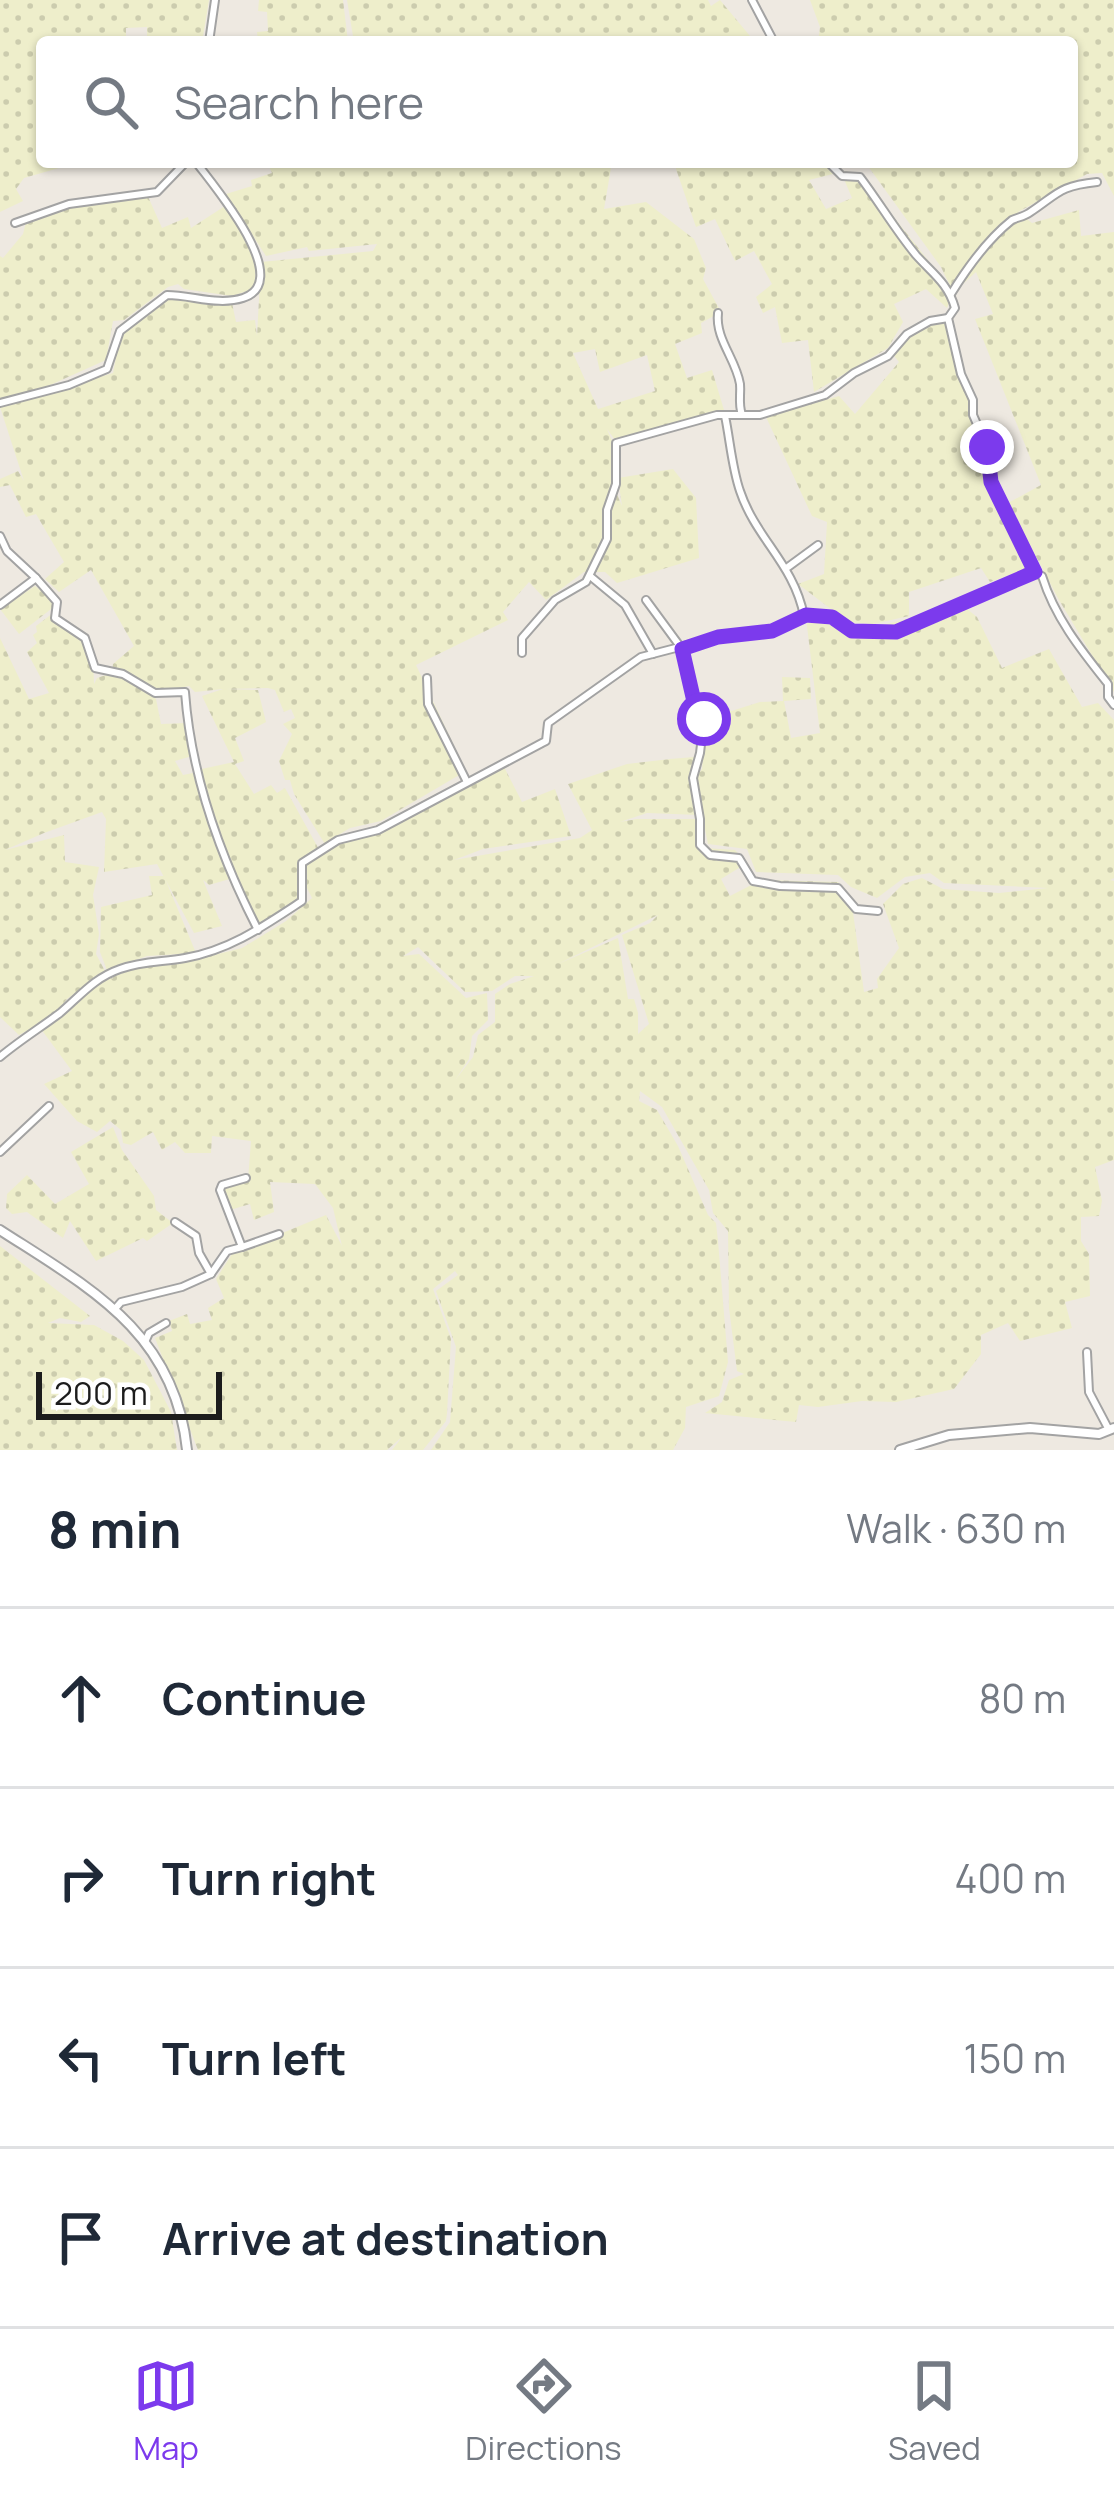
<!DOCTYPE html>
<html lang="en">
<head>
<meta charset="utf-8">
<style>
  body { margin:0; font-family:Manrope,sans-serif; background:#f6f6f7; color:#1f2937 }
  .scale { position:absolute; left:36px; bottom:30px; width:186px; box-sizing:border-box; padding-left:12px; border:6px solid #1c1c1c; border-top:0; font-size:33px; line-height:42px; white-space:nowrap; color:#1c1c1c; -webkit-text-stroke:9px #fff; paint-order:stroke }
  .stop { position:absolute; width:36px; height:36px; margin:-27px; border:9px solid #7c3aed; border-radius:50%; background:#fff }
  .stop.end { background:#7c3aed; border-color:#fff; box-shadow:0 3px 12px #0008 }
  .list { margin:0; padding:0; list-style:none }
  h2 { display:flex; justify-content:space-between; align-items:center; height:156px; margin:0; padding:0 48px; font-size:51px }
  h2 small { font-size:39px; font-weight:400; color:#747a83 }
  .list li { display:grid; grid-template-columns:78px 1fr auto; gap:36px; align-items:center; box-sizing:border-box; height:180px; padding:0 48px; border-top:3px solid #e0e1e3 }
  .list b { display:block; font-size:45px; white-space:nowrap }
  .list em { font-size:39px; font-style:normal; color:#747a83 }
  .icon { flex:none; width:66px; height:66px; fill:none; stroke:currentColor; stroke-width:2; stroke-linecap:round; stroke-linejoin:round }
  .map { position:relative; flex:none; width:1114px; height:1450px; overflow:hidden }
  .search { position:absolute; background:#fff; box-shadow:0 3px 9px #0004; left:36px; right:36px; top:36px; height:132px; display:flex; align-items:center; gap:30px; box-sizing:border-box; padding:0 42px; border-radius:12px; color:#747a83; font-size:45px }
  .sheet { height:876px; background:#fff }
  nav { display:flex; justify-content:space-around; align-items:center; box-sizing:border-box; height:168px; border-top:3px solid #e0e1e3; background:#fff; font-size:33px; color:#747a83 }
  nav a { display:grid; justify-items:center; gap:6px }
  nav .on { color:#7c3aed }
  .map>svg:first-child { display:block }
  .farmland { fill:url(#farmland-dots); fill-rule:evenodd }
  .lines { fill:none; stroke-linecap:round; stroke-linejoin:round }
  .minor-casing { stroke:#a3a3a3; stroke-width:10 }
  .tertiary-casing { stroke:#a3a3a3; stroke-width:12 }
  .minor { stroke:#fff; stroke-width:6 }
  .tertiary { stroke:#fff; stroke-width:8 }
  .route { stroke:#7c3aed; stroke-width:15 }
</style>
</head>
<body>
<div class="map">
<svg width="1114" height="1450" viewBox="0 0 1114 1450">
  <defs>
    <pattern id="farmland-dots" width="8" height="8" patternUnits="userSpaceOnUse" patternTransform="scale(3)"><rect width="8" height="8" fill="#eeeecb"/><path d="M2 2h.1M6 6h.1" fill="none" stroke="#ccccae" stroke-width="1.8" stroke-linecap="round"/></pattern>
  </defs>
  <rect width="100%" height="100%" fill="#eee9e1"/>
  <g class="farmland">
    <polygon points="0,0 209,0 202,42 171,42 147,36 147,27 126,28 126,42 42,42 42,162 58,162 59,168 24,178 16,189 23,201 0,212"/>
    <polygon points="259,0 343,0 348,42 258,42 257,32 268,31 267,12 258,11"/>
    <polygon points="347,0 708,0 711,6 720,0 755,42 354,42"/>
    <path d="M810,0H1114V196L1102,173L1087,174L1018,212L1032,223L1079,210L1081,236L1114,232V692L1059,600L1008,503L1041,485L975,319L993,314L976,272L953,293L947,308L926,289L894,304L903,322L888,348L814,392L808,340L782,343L775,307L763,313L756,297L772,284L754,251L735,261L715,219L696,227L676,169V162H834L842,171L859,173L953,292L941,267L865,162H1072V42H818L820,27ZM841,172L852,198L826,209L809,180Z"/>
    <path d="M267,162H612L604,209L646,202L694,239L706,268L703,279L721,312L701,323L702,333L675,344L687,378L712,370L724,410L615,440L607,429L617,452L613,485L622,506L618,478L673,469L696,498L699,558L617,583L605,572H584L546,600L529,582L503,612L508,620L416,665L466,771L381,821L350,828L335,837L330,847L503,765L522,802L555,789L571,836L483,849L454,860L580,838L592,830L568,784L627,764L670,759L694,757L698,774L702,769L706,719L760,702L783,701L782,677L810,678L811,699L784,701L791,738L820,733L806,618L827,617L846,625L874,627L921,616L957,601L977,617L1002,668L1049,649L1082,707L1098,703L1114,720V878L1110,880L1114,881V1160L1095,1167L1102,1201L1099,1216L1081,1217V1241L1089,1254L1090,1296L1065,1302L1072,1328L1020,1341L1008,1323L981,1335V1354L954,1389L896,1402L862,1401L818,1407L799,1405L796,1422L705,1413L722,1402L729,1380L744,1374L737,1371L729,1308L728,1231L713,1213L709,1190L662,1107L640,1091L639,1101L657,1110L678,1146L708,1215L716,1223L718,1241L728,1362L719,1396L686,1407L685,1428L673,1450H431L450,1422L456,1347L436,1291L458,1275L455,1271L433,1289L451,1339L447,1413L446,1421L423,1450H392L402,1437L387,1450H198L155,1338L172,1331L169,1321L187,1314L190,1324L212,1320L208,1308L224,1298L216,1279L232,1254L326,1215L342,1246L333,1208L315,1184L270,1182L274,1212L254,1220L250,1204L230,1210L223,1189L248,1180L251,1141L212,1136L211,1153H185L175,1142L162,1150L153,1132L131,1145L123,1143L121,1130L110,1121L97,1132L77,1121L44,1084L72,1071L41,1029L61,1017L92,985L110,975L113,979V974L158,961L182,963L242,948L286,921L312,898L300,874L303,897L258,925L246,903L197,770L234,762L202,696L223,689L195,692L189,686L159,692L139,686L156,699L161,724L187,723L192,756L175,761L183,775L193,773L233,878L209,885L203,880L222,926L194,933L157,864L104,872L106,819L102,812L44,833L5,850L64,835L65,862L99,867L93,895L99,934L96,954L105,971L67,999L52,1017L19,1035L0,1017V638L29,699L49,693L27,652L37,643L33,635L37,632L36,626L57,610L61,622L78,634L93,659L94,684L97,678L112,673L113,664L134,646L91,570L59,592L45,579L64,562L36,514L26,517L10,485L0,487V479L18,471L24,481L0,407L113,373L122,326L170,291L231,298L236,322L255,320L257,336L261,262L373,251L377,244L309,251L307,247L266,256L226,194L252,186L251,180L272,173ZM595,349L600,372L647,355L655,391L598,409L573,353ZM268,688L275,690L284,712L291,709L295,718L283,724L292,734L279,761L285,780H290L294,794L328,849L321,853L285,788L277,793L271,785L254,794L235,764L244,761L235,738L266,722L258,690L226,689ZM696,785L708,844L747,849L756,872L838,875L851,887L877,898L905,877L930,873L944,883L1048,888L999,893L943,889L922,878L903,884L883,904L899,948L877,979L878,988L864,992L851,898L838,882L761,880L730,896L721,879L747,863L735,850L705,848L697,819H637L620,822L647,813L699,815ZM658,915L650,923L622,935L649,1024L638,1034V1013L634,999H628L618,938L558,964ZM418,947L465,992L492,991L515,976H534L510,984L495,994V1022L478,1035L473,1057L456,1079L469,1059L472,1036L488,1020L487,993L466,998L419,954L403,956Z"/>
    <polygon points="146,192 162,228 188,217 191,228 225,206 231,207 255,255 256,288 232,296 184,289 178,284 168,287 124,320 113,321 106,360 48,386 0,399 0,256 3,258 23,234 28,214 67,201"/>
    <polygon points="944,315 988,469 1004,513 1035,565 990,582 981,568 909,592 909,616 873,624 848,622 798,584 824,574 827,522 812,516 766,417 839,396 855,414 899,362 890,351 906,330"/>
    <polygon points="35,586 50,597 55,606 19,634 0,609"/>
    <polygon points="149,876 164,876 196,953 147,956 107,970 100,952 101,907 152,895"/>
    <polygon points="113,1127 122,1150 154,1196 156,1210 173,1223 147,1241 143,1238 96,1261 70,1221 63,1238 27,1212 12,1214 6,1208 7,1194 27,1175 55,1204 89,1184 71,1152"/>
    <polygon points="0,1246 90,1316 81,1322 60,1318 48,1323 94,1325 123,1341 144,1360 171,1412 177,1450 0,1450"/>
  </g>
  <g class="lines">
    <g class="minor-casing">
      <g id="minor">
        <polyline points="752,0 774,42"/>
        <polyline points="209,42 215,0"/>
        <polyline points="15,223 69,204 157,192 186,162"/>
        <path d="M951,294C967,268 988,239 1012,220C1016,218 1025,216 1029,213C1058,194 1058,186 1097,182"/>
        <path d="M718,313C715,339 736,359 740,384C741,395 738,403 742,415"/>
        <path d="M0,403L69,385L107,369L120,331L167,295C192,295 218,306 243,298C296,281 212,184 196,162"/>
        <path d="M725,416C730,440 732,468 740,491C756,539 794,564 804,616"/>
        <polyline points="0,536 7,551 36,578"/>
        <polyline points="788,567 818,545"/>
        <path d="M1035,573L1042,576C1055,618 1081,650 1108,684V697L1114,705"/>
        <polyline points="590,576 625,605 653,654"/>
        <polyline points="646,600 682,649 693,697 704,719 700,753 693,778 700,819 700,845 710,855 739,858 753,881 780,886 838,888 856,909 878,911"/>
        <path d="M0,605L36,578L57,602L55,618L85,638L95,668L123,674L155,693L185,692C191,775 220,856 258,930"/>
        <polyline points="522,653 522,638 555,600 586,582 607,539 607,510 616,484 616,443 717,415 760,415 825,395 854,373 888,356 907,334 930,321 948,318"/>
        <polyline points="427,678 428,704 467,782"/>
        <path d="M0,1057C19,1041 40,1028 60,1013C80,996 94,978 120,969C142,961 163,962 185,958C230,950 264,926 302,901V863L338,840L378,830L542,743L546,741L548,723L641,657L718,637L772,631L806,615L833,617L852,631L895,632L1035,573L991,482L987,447L973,415V400L961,374L948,318L955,308C948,283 932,273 916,255C896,231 879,202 860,177L842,176L828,162"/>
        <polyline points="0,1152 49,1106"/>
        <polyline points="242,1247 279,1234"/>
        <polyline points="211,1274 227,1251 242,1247 220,1190 222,1185 246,1178"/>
        <polyline points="114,1310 121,1302 182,1287 211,1274 199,1253 196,1236 175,1222"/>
        <polyline points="145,1342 149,1333 166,1323"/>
        <polyline points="1087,1352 1089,1392 1109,1430"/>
      </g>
    </g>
    <g class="tertiary-casing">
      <g id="tertiary">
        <path d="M0,1230C88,1287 175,1332 187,1450"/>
        <polyline points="900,1450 949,1435 1030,1428 1099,1434 1114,1428"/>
      </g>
    </g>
    <use href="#minor" class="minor"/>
    <use href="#tertiary" class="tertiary"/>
  </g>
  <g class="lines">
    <polyline class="route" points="704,719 693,697 682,649 718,637 772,631 806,615 832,617 852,631 896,632 1035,572 991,482 987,447"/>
  </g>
</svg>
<div class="scale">200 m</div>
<div class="stop" style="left:704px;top:719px"></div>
<div class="stop end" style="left:987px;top:447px"></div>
<div class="search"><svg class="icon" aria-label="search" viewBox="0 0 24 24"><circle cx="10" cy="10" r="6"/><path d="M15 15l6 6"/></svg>Search here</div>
</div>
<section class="sheet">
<h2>8 min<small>Walk · 630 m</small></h2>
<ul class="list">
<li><svg class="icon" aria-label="ahead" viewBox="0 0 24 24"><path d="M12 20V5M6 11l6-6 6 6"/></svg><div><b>Continue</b></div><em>80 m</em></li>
<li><svg class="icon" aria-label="right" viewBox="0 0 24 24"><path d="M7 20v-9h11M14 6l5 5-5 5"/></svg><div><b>Turn right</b></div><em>400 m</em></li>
<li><svg class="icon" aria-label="left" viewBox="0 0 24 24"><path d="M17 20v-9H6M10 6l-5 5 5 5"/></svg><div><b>Turn left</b></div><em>150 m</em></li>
<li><svg class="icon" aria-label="arrive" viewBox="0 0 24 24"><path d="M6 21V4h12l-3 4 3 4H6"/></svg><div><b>Arrive at destination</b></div></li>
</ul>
</section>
<nav>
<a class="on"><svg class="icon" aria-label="map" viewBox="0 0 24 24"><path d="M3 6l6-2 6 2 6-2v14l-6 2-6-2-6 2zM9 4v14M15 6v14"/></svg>Map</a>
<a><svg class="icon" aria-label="directions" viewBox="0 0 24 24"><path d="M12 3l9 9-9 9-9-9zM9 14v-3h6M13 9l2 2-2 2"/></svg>Directions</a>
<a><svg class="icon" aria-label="saved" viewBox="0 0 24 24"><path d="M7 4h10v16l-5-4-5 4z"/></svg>Saved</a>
</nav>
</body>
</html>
